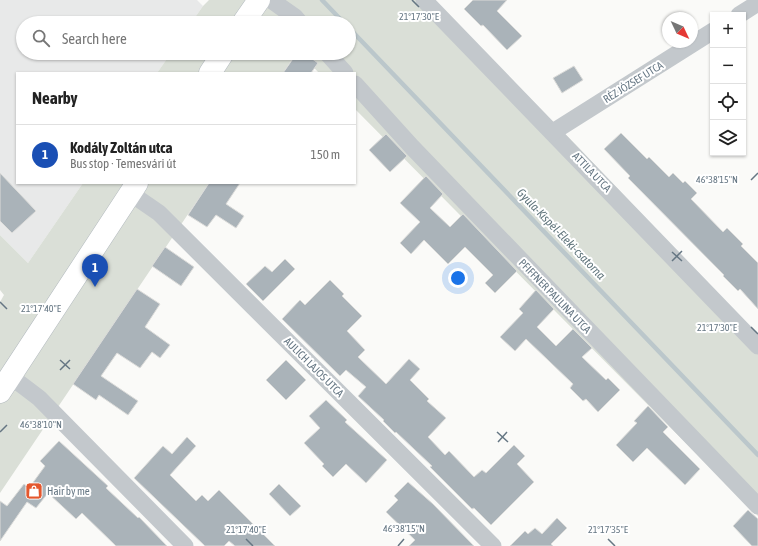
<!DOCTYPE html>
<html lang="en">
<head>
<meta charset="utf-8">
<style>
  body { margin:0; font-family:"Asap Condensed",sans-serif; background:#f2f2f2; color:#222 }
  .controls { position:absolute; right:12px; top:12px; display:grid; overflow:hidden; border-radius:0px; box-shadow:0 1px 3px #0004 }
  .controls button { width:36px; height:36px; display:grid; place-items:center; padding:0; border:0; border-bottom:1px solid #e0e0e0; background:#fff; color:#222; font:20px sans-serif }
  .compass { position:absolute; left:662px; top:12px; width:36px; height:36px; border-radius:50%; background:#fff; box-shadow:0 1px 3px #0004; rotate:134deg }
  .you { position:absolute; left:458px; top:278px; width:14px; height:14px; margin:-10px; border:3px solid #fff; border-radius:50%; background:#1a73e8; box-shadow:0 0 0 6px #1a73e833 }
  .badge { display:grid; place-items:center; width:26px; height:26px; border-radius:50%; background:#1a73e8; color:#fff; font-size:13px; font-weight:700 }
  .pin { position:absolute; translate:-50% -33px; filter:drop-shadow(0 1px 2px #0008) }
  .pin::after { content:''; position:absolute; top:21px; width:14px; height:12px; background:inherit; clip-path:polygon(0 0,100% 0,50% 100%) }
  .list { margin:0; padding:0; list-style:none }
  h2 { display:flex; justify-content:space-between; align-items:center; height:52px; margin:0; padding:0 16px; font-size:17px }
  h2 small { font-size:13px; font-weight:400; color:#767676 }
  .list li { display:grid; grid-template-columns:26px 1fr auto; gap:12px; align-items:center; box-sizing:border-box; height:60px; padding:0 16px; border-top:1px solid #e0e0e0 }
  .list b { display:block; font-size:15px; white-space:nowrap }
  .list p { margin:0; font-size:13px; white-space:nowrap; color:#767676 }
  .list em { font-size:13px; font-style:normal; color:#767676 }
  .icon { flex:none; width:22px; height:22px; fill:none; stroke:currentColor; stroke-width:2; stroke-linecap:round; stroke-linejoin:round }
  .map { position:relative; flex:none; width:758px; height:546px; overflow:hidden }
  .search { position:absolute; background:#fff; box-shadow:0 1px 3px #0004; left:16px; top:16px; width:340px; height:44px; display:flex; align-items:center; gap:10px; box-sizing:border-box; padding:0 14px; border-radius:22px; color:#767676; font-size:15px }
  .panel { position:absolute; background:#fff; box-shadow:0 1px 3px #0004; left:16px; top:72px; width:340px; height:112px; border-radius:0px }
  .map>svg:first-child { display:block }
  .built { fill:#e8e9e9 }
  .green { fill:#dadfd7 }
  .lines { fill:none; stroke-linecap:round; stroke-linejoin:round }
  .stream { stroke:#bbc7cb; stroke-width:4.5 }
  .building { fill:#aab3b9; stroke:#dcdcda }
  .secondary-casing { stroke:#b3babf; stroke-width:23 }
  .street { stroke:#c3c8cc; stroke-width:17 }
  .secondary { stroke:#fff; stroke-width:22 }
  .ticks { fill:none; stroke:#657683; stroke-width:1.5 }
  .labels { text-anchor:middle; stroke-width:4; stroke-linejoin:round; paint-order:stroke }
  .street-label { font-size:11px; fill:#657683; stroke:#fff }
  .poi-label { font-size:11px; fill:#657683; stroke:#fff; text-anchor:start }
  .water-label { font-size:12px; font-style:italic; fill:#60757c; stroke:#fff }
  .ticks-label { font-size:10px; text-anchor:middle; fill:#657683; stroke:#fff; stroke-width:4; stroke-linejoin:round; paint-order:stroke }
</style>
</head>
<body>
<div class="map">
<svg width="758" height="546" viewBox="0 0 758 546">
  <rect width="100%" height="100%" fill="#fafaf8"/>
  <polygon class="built" points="0,0 197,0 203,6 191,23 23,23 23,53 171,53 157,73 17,73 17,183 83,183 28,263 0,235"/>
  <g class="green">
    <polygon points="209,0 433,0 575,144 758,336 758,516 355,109 355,73 319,73 300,53 349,53 349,23 191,23 203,6"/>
    <polygon points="171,53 296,53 283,73 157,73"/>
    <polygon points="83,183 209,183 0,493 0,302 4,295 0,290 0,235 28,263"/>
  </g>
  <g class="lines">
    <g class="stream">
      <polyline points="322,0 344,23"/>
      <polyline points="349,28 758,455"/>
    </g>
  </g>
  <g class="building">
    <polygon points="473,0 507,0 497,11 522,36 507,50 483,25 481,26 464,9"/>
    <polygon points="297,53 304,53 318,63 311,73 283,73"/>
    <polygon points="574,66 583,80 562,93 553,78"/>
    <polygon points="621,133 647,159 649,157 669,177 673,173 683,183 685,181 697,193 691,199 723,232 727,228 743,244 741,246 758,263 758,309 740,289 738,291 723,276 724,275 628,178 630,176 604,149"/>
    <polygon points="386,134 407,156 390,172 369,150"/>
    <polygon points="0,173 36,211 12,233 0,221"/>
    <polygon points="426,176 443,194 430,208 450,227 463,214 517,271 495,293 485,283 493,275 465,247 448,264 424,240 411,254 400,243 420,222 400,203"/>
    <polygon points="209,183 240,183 226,204 244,216 236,228 216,215 207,227 188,215"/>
    <polygon points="165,247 194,267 181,286 152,266"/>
    <polygon points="285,259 295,269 263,301 246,284 265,266 272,272"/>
    <polygon points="330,280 344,294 342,296 362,316 347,331 365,350 358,357 386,384 409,359 420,369 410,380 429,399 427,401 446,418 428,437 445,455 449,451 474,477 482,470 486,473 514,445 525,456 517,464 534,482 491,525 474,508 472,509 430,467 432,466 396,432 395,433 383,421 384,420 358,396 366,387 346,370 340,376 282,319 300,300 305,305"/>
    <polygon points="137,289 160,304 145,327 170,345 160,358 152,352 140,368 117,353 101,376 138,401 128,415 99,395 96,400 73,384"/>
    <polygon points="536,290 554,309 537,327 556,346 573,329 592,348 582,357 606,380 608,378 620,390 598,412 586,399 583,401 570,388 573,384 526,339 515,351 500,337 523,313 519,309"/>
    <polygon points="286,360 306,380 286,400 266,380"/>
    <polygon points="326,400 347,420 345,422 387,460 366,483 346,464 333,477 322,466 324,464 304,443 320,428 309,416"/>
    <polygon points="648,406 668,427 663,432 700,469 685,485 647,448 633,462 616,445 637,423 634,421"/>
    <polygon points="187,437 196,446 170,475 196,501 202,495 208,501 219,490 275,546 235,546 229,541 224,546 205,546 134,478 163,446 172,454"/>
    <polygon points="59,441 108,486 106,488 138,518 139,517 167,546 116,546 82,513 76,519 48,493 36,508 27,502 0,541 0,501 7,506 24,484 29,488 45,466 40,461"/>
    <polygon points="408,482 433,504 474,546 409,546 415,540 386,512 398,500 394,496"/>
    <polygon points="279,484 301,506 290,516 269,494"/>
    <polygon points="748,510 758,519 758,546 752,546 733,526"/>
    <polygon points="557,518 567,528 551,544 553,546 510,546 525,531 528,534 535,528 542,534"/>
  </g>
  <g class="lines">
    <g class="secondary-casing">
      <g id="secondary">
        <polyline points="243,23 259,0"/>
        <polyline points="210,73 223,53"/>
        <polyline points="0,392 137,183"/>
      </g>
    </g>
    <g class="street">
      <polyline points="271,0 295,17 300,23"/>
      <polyline points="424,0 758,346"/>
      <polyline points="739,15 758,3"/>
      <polyline points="327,53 345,73"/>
      <polyline points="355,84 412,147 758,506"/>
      <polyline points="553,132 713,31"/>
      <polyline points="130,193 159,213 493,546"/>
      <polyline points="10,376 39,398 185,546"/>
    </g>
    <use href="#secondary" class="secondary"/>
  </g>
  <path class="ticks" d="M412,0L419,7M751,180L758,173M672,252L682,261M672,261L682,251M0,302L7,309M751,327L758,334M60,360L70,369M60,370L70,360M0,432L7,425M497,432L508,442M498,442L507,432M246,539L253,546M608,539L615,546M398,546L404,539"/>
  <defs>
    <g id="shop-square" transform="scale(0.9)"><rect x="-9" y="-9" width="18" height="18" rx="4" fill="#e4572e" stroke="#fff"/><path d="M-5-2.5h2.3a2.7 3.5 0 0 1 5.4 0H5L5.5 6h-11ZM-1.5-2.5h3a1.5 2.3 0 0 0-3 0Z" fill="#fff"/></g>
  </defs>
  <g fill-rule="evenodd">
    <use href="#shop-square" x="34" y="491"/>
  </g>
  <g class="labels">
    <g class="street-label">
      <text transform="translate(633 82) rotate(-32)" y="4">RÉZ JÓZSEF UTCA</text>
      <text transform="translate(592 172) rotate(46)" y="4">ATTILA UTCA</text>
      <text transform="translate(555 296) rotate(46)" y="4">PFIFFNER PAULINA UTCA</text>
      <text transform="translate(314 367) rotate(45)" y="4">AULICH LAJOS UTCA</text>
    </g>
    <g class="poi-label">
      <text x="47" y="495">Hair by me</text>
    </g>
    <g class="water-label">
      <text transform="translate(561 234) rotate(46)" y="4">Gyula-Kispél-Eleki-csatorna</text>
    </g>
  </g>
  <g class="ticks-label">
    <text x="419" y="20">21°17'30"E</text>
    <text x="717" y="183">46°38'15"N</text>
    <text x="41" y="312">21°17'40"E</text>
    <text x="717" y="331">21°17'30"E</text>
    <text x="41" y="428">46°38'10"N</text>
    <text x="404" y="532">46°38'15"N</text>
    <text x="246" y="533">21°17'40"E</text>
    <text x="608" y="533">21°17'35"E</text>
  </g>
</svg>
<div class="controls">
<button>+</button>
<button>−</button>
<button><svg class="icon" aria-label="locate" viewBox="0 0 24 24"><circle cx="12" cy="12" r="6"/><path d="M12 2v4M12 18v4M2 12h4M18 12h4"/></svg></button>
<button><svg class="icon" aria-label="layers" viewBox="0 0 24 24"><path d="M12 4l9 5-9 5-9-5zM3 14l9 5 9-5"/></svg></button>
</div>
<svg class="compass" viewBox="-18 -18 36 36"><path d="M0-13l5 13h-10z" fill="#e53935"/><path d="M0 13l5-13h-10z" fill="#767676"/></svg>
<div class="you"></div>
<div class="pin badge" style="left:95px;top:287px;background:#1a4fb4">1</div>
<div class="search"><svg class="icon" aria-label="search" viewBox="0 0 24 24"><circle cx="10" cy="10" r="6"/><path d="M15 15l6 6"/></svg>Search here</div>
<section class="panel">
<h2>Nearby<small></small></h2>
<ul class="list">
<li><span class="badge" style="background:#1a4fb4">1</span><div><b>Kodály Zoltán utca</b><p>Bus stop · Temesvári út</p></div><em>150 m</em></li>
</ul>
</section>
</div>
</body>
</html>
